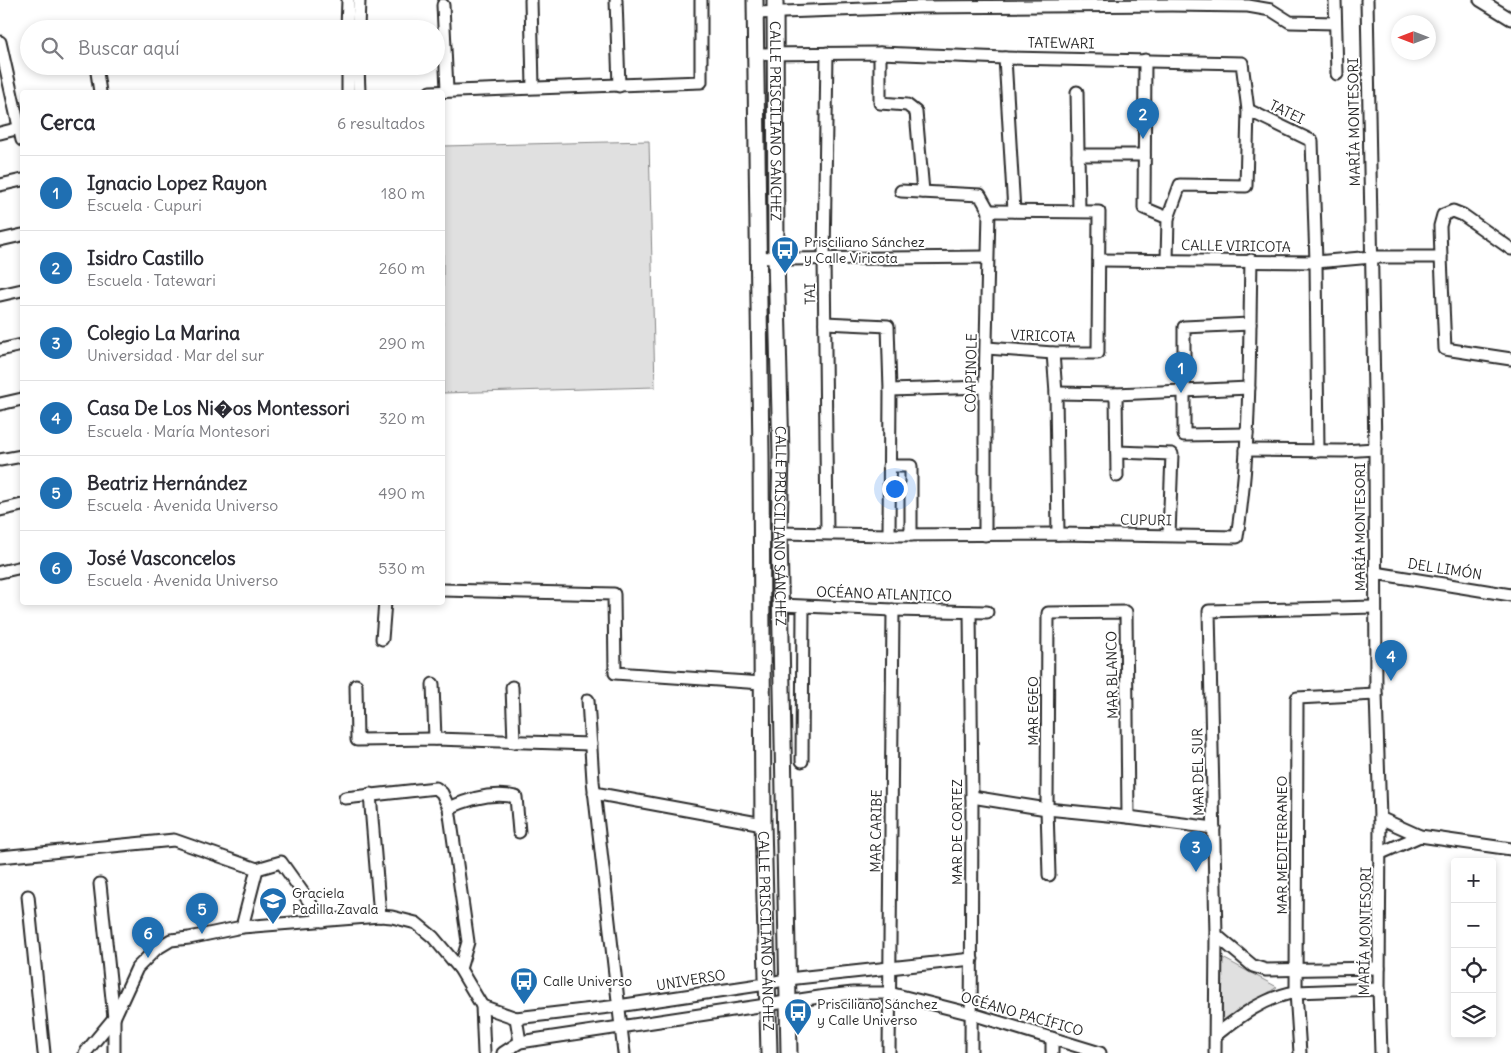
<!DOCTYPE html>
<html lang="es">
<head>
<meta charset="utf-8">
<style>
  body { margin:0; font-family:Delius,sans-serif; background:#f7f7f7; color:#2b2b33 }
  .controls { position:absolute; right:15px; bottom:15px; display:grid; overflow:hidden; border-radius:5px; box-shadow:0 2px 8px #0003 }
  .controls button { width:45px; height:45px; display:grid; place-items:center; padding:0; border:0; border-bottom:1px solid #e1e1e2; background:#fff; color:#2b2b33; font:25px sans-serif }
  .compass { position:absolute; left:1391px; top:15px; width:45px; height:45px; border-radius:50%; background:#fff; box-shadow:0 2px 8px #0003; rotate:270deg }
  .you { position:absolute; left:894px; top:488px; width:18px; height:18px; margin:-12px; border:4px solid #fff; border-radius:50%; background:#1a73e8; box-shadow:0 0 0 8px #1a73e833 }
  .badge { display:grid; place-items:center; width:32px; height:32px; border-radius:50%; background:#1f6fb2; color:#fff; font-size:16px; font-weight:700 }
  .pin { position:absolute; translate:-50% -41px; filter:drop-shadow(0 1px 2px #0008) }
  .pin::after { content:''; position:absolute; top:26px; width:18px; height:15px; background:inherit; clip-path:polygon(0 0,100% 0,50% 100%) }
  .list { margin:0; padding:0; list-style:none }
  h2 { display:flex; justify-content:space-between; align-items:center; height:65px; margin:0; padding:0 20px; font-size:21px }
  h2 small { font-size:16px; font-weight:400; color:#7c7c81 }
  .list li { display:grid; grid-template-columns:32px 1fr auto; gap:15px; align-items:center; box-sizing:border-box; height:75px; padding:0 20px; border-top:1px solid #e1e1e2 }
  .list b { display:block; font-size:19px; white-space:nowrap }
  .list p { margin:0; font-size:16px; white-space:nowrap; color:#7c7c81 }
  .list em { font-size:16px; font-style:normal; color:#7c7c81 }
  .icon { flex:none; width:28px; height:28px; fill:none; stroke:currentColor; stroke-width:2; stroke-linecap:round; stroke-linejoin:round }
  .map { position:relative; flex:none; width:1511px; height:1053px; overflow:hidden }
  .search { position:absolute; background:#fff; box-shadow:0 2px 8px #0003; left:20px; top:20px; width:425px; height:55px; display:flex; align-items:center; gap:12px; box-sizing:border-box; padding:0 18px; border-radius:28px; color:#7c7c81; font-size:19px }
  .panel { position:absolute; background:#fff; box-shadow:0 2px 8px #0003; left:20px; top:90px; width:425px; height:515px; border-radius:5px }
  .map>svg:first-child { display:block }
  .green { fill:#e0e0e0; stroke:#868686 }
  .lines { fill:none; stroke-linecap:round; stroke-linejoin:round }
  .street-casing { stroke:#2b2b2b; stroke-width:15 }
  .secondary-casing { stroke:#2b2b2b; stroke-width:19 }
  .street { stroke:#fff; stroke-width:11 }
  .secondary { stroke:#fff; stroke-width:15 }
  .labels { text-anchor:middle; stroke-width:4; stroke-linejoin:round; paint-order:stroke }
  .street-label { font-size:14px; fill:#2b2b2b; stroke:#fff }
  .poi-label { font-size:14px; fill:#2b2b2b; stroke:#fff; text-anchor:start }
</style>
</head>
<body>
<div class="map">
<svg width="1511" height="1053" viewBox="0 0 1511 1053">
  <rect width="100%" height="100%" fill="#fff"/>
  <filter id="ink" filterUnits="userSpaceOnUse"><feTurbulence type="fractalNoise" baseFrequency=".02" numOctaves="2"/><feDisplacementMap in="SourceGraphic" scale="10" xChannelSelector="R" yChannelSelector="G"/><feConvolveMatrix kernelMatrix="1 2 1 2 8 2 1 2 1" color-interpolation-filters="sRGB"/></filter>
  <g filter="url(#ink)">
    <g class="green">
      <polygon points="649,141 655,387 443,393 443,146"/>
      <polygon points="1221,957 1277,987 1223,1022"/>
    </g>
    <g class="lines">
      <g class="street-casing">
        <g id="street">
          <polyline points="531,0 533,87"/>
          <polyline points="616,0 619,86"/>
          <polyline points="1335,0 1337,74"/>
          <polyline points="1367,0 1375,449 1376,694 1380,818 1379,989 1381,1053"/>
          <polyline points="1480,0 1511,19"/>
          <polyline points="443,5 447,90"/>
          <polyline points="755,13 919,7 1171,5 1248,6 1271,10 1290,22 1335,23"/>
          <polyline points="347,29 348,0"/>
          <polyline points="358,29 359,0"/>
          <polyline points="0,42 22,140"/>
          <polyline points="880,53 880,103 907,105 916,112 923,192"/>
          <polyline points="755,54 880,53 1005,58 1242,63 1248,110 1246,186 1180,185 1168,218"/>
          <polyline points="1005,58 1014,211"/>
          <polyline points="1145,60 1144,208 1168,218 1167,260"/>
          <polyline points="96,66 100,92"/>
          <polyline points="348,66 348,92"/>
          <polyline points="358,66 359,92"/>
          <polyline points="430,92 701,82 701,0"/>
          <polyline points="1077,92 1079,211"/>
          <polyline points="1248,110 1312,141 1316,262 1318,451"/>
          <polyline points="0,133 20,128"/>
          <polyline points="1078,155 1144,155"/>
          <polyline points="0,185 22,180"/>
          <polyline points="901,191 980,195 989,211"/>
          <polyline points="0,240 22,235"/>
          <polyline points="1511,249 1463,215 1453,211 1443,215 1440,226 1441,257 1445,349 1511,359"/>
          <polyline points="757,257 785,259 987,257"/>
          <polyline points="1099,260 1316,262 1372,257 1441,257"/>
          <polyline points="0,295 22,290"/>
          <polyline points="825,323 888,326 890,390 889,535"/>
          <polyline points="987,348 1053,353 1098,353 1099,212 989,211"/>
          <polyline points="0,350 22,345"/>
          <polyline points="1053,353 1056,393 1058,534"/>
          <polyline points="890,390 985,387"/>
          <polyline points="1056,393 1116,394 1249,388"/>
          <polyline points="1116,394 1117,476"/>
          <polyline points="0,404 22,399"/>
          <polyline points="1247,434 1184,435 1184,327 1250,324"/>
          <polyline points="1246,450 1343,451 1375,449"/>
          <polyline points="1117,452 1172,454 1169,535"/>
          <polyline points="0,460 22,456"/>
          <polyline points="889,466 911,466 911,535"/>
          <polyline points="0,510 22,505"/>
          <path d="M779,533L889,535L1058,534L1237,537C1251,446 1249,353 1251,260"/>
          <polyline points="827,533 824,258 827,53"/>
          <polyline points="985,535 985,387 989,211"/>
          <polyline points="0,572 22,567"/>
          <polyline points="1375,573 1511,595"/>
          <polyline points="442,590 614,594 615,673 762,683"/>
          <polyline points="781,605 893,610 987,612"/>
          <polyline points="970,612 972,797 971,1053"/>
          <polyline points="382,639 385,602"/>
          <polyline points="433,684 435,739"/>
          <polyline points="356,685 357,740 435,739 591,744"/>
          <polyline points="512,687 514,742"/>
          <polyline points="588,700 593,781 624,1053"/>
          <polyline points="802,761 803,607"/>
          <polyline points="594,793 763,824"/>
          <polyline points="370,794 380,916"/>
          <polyline points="972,797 1047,809 1128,817 1214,828"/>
          <polyline points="345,798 436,788 442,793 449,808 468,942 460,969"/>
          <path d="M449,808C470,798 494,792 516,797L519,832"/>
          <polyline points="1380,818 1420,836 1511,849"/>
          <polyline points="1381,853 1420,836"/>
          <polyline points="0,857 174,840 257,869 242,927"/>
          <polyline points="257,869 281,862 323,921"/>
          <polyline points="1049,875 1047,809 1048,613 1126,612 1128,817"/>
          <polyline points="100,884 114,1018 114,1053"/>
          <polyline points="28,896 44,1053"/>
          <polyline points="1216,935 1253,966 1266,970 1379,968"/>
          <polyline points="482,1006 516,1018 618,1006 766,984 788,979 972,959"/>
          <polyline points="516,1018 520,1042"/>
          <path d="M1216,1035C1240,1016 1265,997 1296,992L1379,989"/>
          <polyline points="85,1053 114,1018 137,968 156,949 171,940 189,938 242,927 380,916 392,917 416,923 433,937 460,969 482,1006 484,1053"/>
          <polyline points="503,1053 520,1042 826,996 853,993 889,993 972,1014 1100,1053"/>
          <polyline points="889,1053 893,610"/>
          <polyline points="1052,1053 1052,1038"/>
          <polyline points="1215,1053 1216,935 1209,611 1375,607"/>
          <polyline points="1300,1053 1296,992 1297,698 1376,694"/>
        </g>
      </g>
      <g class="secondary-casing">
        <g id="secondary">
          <path id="s1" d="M755,0L761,455L763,824L769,1053"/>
          <path id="s2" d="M775,0L776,258L781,455L779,533L789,1053"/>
        </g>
      </g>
      <use href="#street" class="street"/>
      <use href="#secondary" class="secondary"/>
    </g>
  </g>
  <defs>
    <g id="bus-pin" transform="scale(1.4375)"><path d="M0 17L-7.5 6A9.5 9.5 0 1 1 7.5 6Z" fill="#1f6fb2" stroke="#fff"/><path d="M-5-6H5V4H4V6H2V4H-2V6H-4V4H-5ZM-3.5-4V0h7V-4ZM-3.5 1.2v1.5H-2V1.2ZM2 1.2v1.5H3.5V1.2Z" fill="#fff"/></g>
    <g id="school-pin" transform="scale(1.4375)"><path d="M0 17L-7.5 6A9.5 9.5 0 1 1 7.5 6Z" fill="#1f6fb2" stroke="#fff"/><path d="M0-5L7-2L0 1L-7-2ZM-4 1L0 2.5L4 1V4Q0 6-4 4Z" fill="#fff"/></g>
  </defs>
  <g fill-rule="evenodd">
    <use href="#bus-pin" x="785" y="250"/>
    <use href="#school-pin" x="273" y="901"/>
    <use href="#bus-pin" x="524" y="981"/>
    <use href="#bus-pin" x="798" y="1012"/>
  </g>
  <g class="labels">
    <g class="street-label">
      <text transform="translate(1061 43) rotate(1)" y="5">TATEWARI</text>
      <text transform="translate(1287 112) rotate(26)" y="5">TATEI</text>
      <text dy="5" stroke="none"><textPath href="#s2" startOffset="121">CALLE PRISCILIANO SÁNCHEZ</textPath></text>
      <text transform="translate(1354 122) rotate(-91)" y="5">MARÍA MONTESORI</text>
      <text transform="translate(1236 246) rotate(1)" y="5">CALLE VIRICOTA</text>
      <text transform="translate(810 294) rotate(-91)" y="5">TAI</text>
      <text transform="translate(1043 336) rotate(2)" y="5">VIRICOTA</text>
      <text transform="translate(971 373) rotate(-89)" y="5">COAPINOLE</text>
      <text transform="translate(1146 520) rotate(1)" y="5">CUPURI</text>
      <text dy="5" stroke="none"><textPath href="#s2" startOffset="526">CALLE PRISCILIANO SÁNCHEZ</textPath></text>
      <text transform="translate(1360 527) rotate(-90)" y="5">MARÍA MONTESORI</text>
      <text transform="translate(1445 569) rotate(9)" y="5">DEL LIMÓN</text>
      <text transform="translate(884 594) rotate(2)" y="5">OCÉANO ATLANTICO</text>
      <text transform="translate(1112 675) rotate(-91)" y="5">MAR BLANCO</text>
      <text transform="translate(1033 711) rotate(-90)" y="5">MAR EGEO</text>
      <text transform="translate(1198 772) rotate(-91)" y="5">MAR DEL SUR</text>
      <text transform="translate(876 831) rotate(-89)" y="5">MAR CARIBE</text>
      <text transform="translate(957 832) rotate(-90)" y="5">MAR DE CORTEZ</text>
      <text transform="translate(1282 845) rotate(-90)" y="5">MAR MEDITERRANEO</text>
      <text dy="5" stroke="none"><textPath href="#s1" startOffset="931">CALLE PRISCILIANO SÁNCHEZ</textPath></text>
      <text transform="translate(1365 931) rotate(-89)" y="5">MARÍA MONTESORI</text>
      <text transform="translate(691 980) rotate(-9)" y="5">UNIVERSO</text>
      <text transform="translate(1022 1014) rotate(16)" y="5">OCÉANO PACÍFICO</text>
    </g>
    <g class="poi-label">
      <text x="804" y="247">Prisciliano Sánchez<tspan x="804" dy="16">y Calle Viricota</tspan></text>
      <text x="292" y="898">Graciela<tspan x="292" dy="16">Padilla Zavala</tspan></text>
      <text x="543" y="986">Calle Universo</text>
      <text x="817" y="1009">Prisciliano Sánchez<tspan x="817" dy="16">y Calle Universo</tspan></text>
    </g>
  </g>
</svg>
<div class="controls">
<button>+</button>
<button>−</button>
<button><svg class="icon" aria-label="locate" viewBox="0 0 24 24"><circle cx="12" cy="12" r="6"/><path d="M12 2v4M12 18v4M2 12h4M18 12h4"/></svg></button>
<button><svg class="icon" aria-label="layers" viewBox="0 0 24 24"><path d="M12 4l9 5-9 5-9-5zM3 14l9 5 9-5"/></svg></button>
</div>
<svg class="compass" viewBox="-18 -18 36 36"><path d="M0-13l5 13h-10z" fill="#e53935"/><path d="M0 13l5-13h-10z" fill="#7c7c81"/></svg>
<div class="you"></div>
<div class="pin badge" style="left:1181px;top:393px">1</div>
<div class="pin badge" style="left:1143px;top:139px">2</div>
<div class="pin badge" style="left:1196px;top:872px">3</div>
<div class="pin badge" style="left:1391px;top:681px">4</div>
<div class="pin badge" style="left:202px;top:934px">5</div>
<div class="pin badge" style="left:148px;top:958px">6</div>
<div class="search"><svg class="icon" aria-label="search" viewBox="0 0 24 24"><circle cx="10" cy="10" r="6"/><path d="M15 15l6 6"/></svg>Buscar aquí</div>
<section class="panel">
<h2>Cerca<small>6 resultados</small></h2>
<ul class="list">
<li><span class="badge">1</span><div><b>Ignacio Lopez Rayon</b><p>Escuela · Cupuri</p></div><em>180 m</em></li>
<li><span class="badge">2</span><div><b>Isidro Castillo</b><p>Escuela · Tatewari</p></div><em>260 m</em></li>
<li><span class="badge">3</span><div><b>Colegio La Marina</b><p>Universidad · Mar del sur</p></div><em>290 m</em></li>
<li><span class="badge">4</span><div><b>Casa De Los Ni�os Montessori</b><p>Escuela · María Montesori</p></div><em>320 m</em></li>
<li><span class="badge">5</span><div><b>Beatriz Hernández</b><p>Escuela · Avenida Universo</p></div><em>490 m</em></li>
<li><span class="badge">6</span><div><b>José Vasconcelos</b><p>Escuela · Avenida Universo</p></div><em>530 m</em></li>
</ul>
</section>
</div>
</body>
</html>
